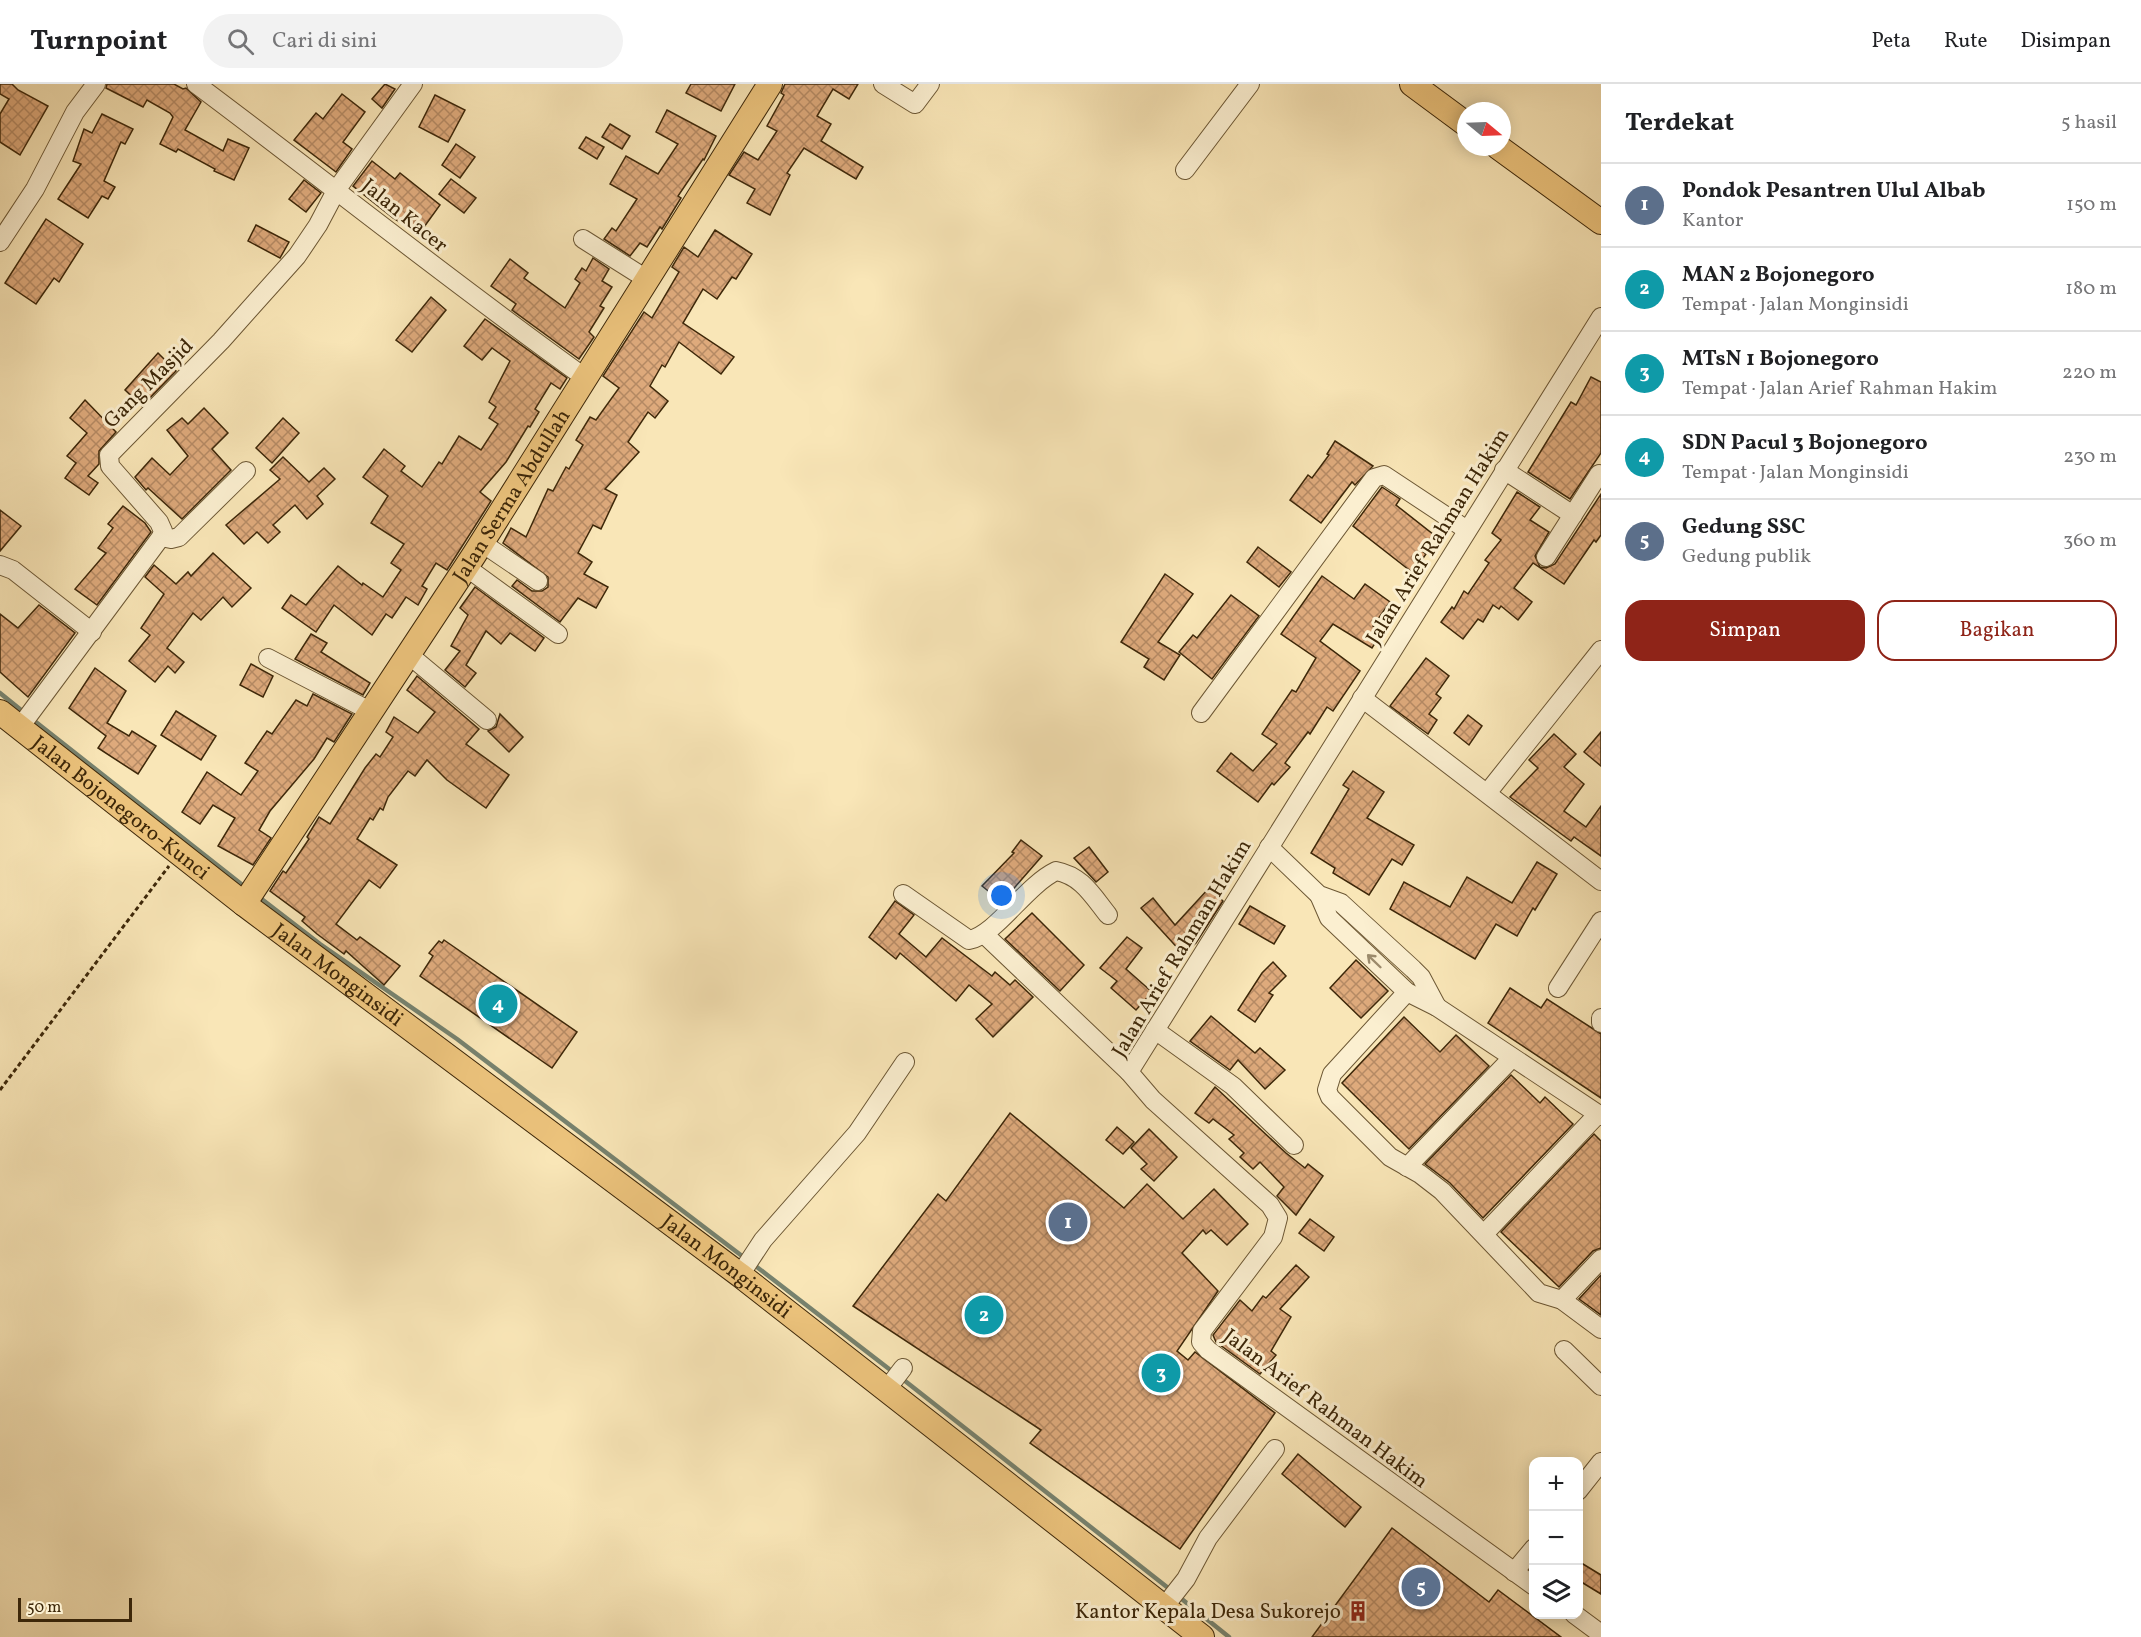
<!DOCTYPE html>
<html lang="id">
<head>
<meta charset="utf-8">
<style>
  body { margin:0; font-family:Vollkorn,serif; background:#f2f2f2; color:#202124 }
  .controls { position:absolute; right:18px; bottom:18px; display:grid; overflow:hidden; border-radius:12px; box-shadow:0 3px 15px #0003 }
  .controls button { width:54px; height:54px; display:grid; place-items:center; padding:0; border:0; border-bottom:2px solid #e0e0e0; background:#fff; color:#202124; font:30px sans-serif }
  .compass { position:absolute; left:1457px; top:18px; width:54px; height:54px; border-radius:50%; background:#fff; box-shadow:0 3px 15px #0003; rotate:109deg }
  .scale { position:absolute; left:18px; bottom:15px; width:114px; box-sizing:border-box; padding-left:6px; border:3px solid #3d2709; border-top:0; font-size:16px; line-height:21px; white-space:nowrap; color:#3d2709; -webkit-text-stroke:4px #fbefd0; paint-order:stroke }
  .you { position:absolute; left:1002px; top:812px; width:21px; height:21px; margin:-15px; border:4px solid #fff; border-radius:50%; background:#1a73e8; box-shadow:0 0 0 9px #1a73e833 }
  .badge { display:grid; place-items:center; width:39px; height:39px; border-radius:50%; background:#8f2418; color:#fff; font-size:20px; font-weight:700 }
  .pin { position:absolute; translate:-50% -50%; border:3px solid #fff; box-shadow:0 2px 6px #0006 }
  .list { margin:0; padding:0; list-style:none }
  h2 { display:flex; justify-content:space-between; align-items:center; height:78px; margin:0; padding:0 24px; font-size:26px }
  h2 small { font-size:20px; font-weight:400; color:#757577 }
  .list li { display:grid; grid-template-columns:39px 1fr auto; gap:18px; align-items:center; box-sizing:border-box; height:84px; padding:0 24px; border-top:2px solid #e0e0e0 }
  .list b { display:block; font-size:22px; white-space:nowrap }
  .list p { margin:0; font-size:20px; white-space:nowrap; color:#757577 }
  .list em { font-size:20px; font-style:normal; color:#757577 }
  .actions { display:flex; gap:12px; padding:18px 24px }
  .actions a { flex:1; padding:14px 0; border:2px solid #8f2418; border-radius:18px; text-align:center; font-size:21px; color:#8f2418 }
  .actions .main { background:#8f2418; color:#fff }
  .icon { flex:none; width:33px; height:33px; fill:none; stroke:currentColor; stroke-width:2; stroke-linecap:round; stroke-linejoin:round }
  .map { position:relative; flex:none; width:1601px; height:1553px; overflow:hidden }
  header { display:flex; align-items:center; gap:36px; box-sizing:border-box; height:84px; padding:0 30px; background:#fff; border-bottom:2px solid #e0e0e0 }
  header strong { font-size:28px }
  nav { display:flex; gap:33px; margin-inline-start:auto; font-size:21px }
  .search { width:420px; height:54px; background:#f2f2f2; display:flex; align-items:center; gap:15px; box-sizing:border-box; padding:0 21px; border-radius:33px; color:#757577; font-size:22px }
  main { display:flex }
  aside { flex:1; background:#fff }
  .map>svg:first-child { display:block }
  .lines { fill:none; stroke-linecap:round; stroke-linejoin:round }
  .stream { stroke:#77826e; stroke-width:4.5 }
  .building { fill:url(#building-cross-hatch); stroke:#3d2709; stroke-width:1.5 }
  .minor-casing { stroke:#6c5734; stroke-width:20 }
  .major-casing { stroke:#3d2709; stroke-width:26 }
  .path { stroke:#3d2709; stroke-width:3; stroke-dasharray:4.5 3; stroke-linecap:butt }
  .minor { stroke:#fbefd0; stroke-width:18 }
  .major { stroke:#ecc37c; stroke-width:24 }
  .oneway { stroke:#9c8b6c }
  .labels { text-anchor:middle; stroke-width:6; stroke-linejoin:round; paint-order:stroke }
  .street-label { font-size:21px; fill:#3d2709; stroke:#fbefd0 }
  .poi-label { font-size:21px; fill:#3d2709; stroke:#fbefd0; text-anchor:end }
</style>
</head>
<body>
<header>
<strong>Turnpoint</strong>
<div class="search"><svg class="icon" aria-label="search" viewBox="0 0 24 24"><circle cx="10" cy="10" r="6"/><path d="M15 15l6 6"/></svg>Cari di sini</div>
<nav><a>Peta</a><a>Rute</a><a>Disimpan</a></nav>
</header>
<main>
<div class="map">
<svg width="1601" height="1553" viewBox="0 0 1601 1553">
  <defs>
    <pattern id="building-cross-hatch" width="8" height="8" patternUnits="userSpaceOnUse" patternTransform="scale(1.5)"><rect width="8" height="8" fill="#deaa7c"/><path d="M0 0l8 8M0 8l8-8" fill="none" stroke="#b58a64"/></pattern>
  </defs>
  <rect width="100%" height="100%" fill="#f9e6b7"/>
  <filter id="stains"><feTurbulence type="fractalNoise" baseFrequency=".00333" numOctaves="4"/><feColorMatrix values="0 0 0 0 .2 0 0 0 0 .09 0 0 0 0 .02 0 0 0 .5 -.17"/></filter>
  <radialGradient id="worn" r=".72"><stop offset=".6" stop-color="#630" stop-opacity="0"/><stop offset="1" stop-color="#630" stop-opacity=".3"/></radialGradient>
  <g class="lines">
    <g class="stream">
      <polyline points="0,609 26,630"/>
      <polyline points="32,635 245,803"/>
      <polyline points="259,813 320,860 457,955 746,1175"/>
      <polyline points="753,1180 893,1288"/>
      <polyline points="900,1293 1172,1507"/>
      <polyline points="1178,1512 1229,1553"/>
    </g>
  </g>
  <g class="building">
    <polygon points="0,0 12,0 18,6 48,22 20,71 0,58 0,30 9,15 0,10"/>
    <polygon points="107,0 174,0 183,5 186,4 201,18 185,46 223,67 228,55 249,64 234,96 214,87 215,85 178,65 176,68 160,60 173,33 170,29 147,16 143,23 106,4"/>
    <polygon points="385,0 395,5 382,24 372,15"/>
    <polygon points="691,0 735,0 721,27 686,9"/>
    <polygon points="785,0 858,0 849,15 833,5 817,32 831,40 821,57 863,83 856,95 804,64 787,89 790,91 770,131 747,119 755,105 729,91 744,68 758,76 777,47 767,42 784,11 781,9"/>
    <polygon points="342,10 365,28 343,58 352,65 336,88 294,56 316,29 323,35"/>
    <polygon points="435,11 465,26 448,58 419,43"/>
    <polygon points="667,26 716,52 704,76 703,75 678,112 681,114 662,145 660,143 647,163 640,159 630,172 604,155 612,144 616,147 637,115 610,100 626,72 658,90 678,60 656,48"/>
    <polygon points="102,30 133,45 125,60 121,58 104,97 115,103 108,115 102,112 88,134 58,115 81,80 73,77 84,45 92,49"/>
    <polygon points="610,40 630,52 622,65 602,53"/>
    <polygon points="586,53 604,63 597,75 579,64"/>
    <polygon points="456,60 475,73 460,94 442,81"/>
    <polygon points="372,77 395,95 400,89 440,121 419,150 393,134 353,102"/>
    <polygon points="451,95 476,114 464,129 439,110"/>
    <polygon points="304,96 321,109 306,128 289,115"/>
    <polygon points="46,135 83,160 59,198 54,194 36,220 5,199"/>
    <polygon points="256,141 289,158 280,174 248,157"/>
    <polygon points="715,146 752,170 736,195 732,193 717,215 703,205 683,239 734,273 721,290 679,258 665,283 662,281 650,302 668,317 655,334 648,328 628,358 639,368 605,405 617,411 601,445 593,441 578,469 592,478 584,490 608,503 596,524 578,514 560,538 512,502 517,496 532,507 542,507 548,503 548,493 503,459 511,444 526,453 548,405 553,407 566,383 569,385 583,361 576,356 590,333 596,336 619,304 603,292 644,228 652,234 679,188 672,183 684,163 698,173"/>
    <polygon points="593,174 609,185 602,197 612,203 600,222 604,224 589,248 594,253 579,275 512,226 516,220 491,202 510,175 528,189 524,194 565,224 580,199 575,195 582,184 586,187"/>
    <polygon points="431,213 446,226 412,268 396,256"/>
    <polygon points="485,235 567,294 560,305 551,299 535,325 539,328 530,343 528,342 506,378 480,408 491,417 447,486 436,479 422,502 427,505 418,521 406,513 392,534 386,530 372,551 334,521 316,548 282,524 291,511 306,521 338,482 362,501 363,499 383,513 401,486 391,479 404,460 371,439 388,412 363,393 384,365 405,382 401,387 422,403 439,378 442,380 459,352 481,366 498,340 489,334 496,323 489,318 510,277 492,264 482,276 464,262"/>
    <polygon points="158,269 176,287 142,322 125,306"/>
    <polygon points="1591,293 1601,298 1601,369 1570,415 1528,388 1571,318 1576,321"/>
    <polygon points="85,316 116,348 99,367 99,380 88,392 98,399 89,411 65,394 76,379 67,372 87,349 70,334"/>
    <polygon points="204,324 228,349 212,365 231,386 182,435 148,404 146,406 135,393 152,374 170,391 188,372 167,346 182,334 188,340"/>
    <polygon points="283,334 299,349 272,379 256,364"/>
    <polygon points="1335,357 1373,382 1355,401 1352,398 1321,439 1290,416 1308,391 1312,394 1329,371 1327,370"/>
    <polygon points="283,373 309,398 324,384 335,395 317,412 323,420 307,435 295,421 273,441 280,448 268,459 257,448 244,460 226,441 280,395 270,386"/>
    <polygon points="1382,403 1400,415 1396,421 1434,451 1422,467 1426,470 1413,489 1353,442"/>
    <polygon points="1517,408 1540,423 1530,436 1549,448 1535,472 1540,483 1546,484 1555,480 1601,410 1601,451 1596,458 1594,456 1564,500 1533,479 1514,504 1532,518 1518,536 1501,522 1499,525 1493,521 1483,538 1478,535 1463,555 1441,538 1452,523 1454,525 1464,507 1468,510 1489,479 1485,476 1501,456 1492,449"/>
    <polygon points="123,422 145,439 151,448 97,521 75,505 106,469 98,464 113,444 108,440"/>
    <polygon points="0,426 21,442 0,467"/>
    <polygon points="1258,463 1291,488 1279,503 1247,478"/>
    <polygon points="213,469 251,504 232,523 223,513 201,536 193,529 167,564 184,578 175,589 168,582 155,598 129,577 150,551 141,544 164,510 145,493 154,481 176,500 188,488 191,492"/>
    <polygon points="1165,490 1193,510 1158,558 1180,571 1164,596 1144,583 1149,575 1121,558"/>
    <polygon points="1322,492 1354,515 1365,500 1390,518 1373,542 1382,548 1372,564 1333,540 1320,557 1360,587 1333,627 1327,623 1310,650 1308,648 1285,679 1290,683 1274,701 1272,699 1258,718 1217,687 1231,669 1253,687 1277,660 1262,650 1292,606 1296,608 1316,574 1281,550"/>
    <polygon points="475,503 544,554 535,567 510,549 501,560 486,547 466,581 476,589 465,603 445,586 460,567 451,562 468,531 460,524"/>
    <polygon points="1231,511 1259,532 1212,595 1179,568 1193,551 1197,554"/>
    <polygon points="39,521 75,549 28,613 0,588 0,530 18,544"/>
    <polygon points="311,550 327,559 321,568 370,599 363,611 295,575"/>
    <polygon points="1426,574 1449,592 1436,610 1441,614 1429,630 1437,636 1428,650 1390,622"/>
    <polygon points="251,580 273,592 263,613 240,601"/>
    <polygon points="95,584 126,607 107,639 129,652 132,647 156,662 138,690 98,664 106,652 69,624"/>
    <polygon points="417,592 479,645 466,660 509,691 486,724 447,696 427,676 415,692 408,687 388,713 383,726 380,724 373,736 370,734 357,755 397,781 380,804 369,796 336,840 357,856 360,853 400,882 384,901 346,867 344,870 317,850 302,837 305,833 270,807 283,787 286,789 309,755 307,753 319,733 330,740 365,684 376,670 380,673 393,653 386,648 394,633 418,649 435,628 407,606"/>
    <polygon points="313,610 352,630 334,658 327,654 314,675 270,727 259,746 271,754 253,781 218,762 235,734 213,721 200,740 182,728 207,688 241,711 258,687 245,679 267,647 272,650 296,616 307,622"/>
    <polygon points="176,627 216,652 201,676 161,651"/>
    <polygon points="500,630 523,653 509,668 488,647 496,643"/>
    <polygon points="1468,631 1482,642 1469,661 1454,649"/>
    <polygon points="1601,648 1601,682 1584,668"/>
    <polygon points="1554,650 1576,670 1564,683 1584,700 1564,727 1586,743 1601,722 1601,772 1574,753 1571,757 1510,713 1538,684 1529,676"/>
    <polygon points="1353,687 1384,708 1367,734 1414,761 1402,781 1392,775 1369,811 1333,789 1335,784 1311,769 1349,705 1343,701"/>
    <polygon points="1021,756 1042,772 1002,818 982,802 1014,769 1012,768"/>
    <polygon points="1089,763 1108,788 1096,798 1074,774"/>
    <polygon points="1537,778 1557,790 1535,826 1533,824 1517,852 1496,840 1475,875 1390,825 1404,798 1450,823 1467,793 1512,819"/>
    <polygon points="1209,804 1223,817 1196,859 1183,870 1141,824 1153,814 1175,841"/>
    <polygon points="895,817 914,831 899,850 926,873 942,854 992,892 995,888 1010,901 1015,896 1033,913 993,953 976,935 992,920 969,901 956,917 900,869 896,875 869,853"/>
    <polygon points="1250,822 1285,842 1274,860 1239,840"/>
    <polygon points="1032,829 1084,881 1060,907 1005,855"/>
    <polygon points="1127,853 1142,864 1126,885 1152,908 1136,926 1111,904 1117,897 1100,884"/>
    <polygon points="444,856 577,948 552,984 420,892 433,872 429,869 439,857 442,859"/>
    <polygon points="1356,876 1388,907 1361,934 1330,904"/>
    <polygon points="1273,878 1286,892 1269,909 1273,911 1255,938 1238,926 1262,889"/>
    <polygon points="1510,904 1541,924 1547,915 1601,950 1601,1014 1488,939"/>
    <polygon points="1211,932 1255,969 1260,964 1285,986 1265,1005 1238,976 1230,986 1190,957"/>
    <polygon points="1404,933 1440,968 1456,951 1489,982 1409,1065 1342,999"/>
    <polygon points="1511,991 1540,1019 1545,1013 1573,1040 1483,1134 1450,1099 1425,1080"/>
    <polygon points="1215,1003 1286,1069 1305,1084 1308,1080 1323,1092 1296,1131 1277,1112 1284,1103 1260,1078 1253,1085 1240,1073 1244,1069 1229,1055 1234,1051 1213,1035 1209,1039 1195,1029"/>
    <polygon points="1010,1029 1124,1124 1147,1100 1183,1135 1214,1105 1248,1140 1227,1161 1211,1146 1206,1150 1203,1146 1182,1169 1218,1207 1177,1267 1188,1276 1195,1268 1275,1329 1180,1465 1030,1359 1041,1346 853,1222 938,1110 946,1117"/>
    <polygon points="1117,1043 1134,1058 1123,1070 1106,1056"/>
    <polygon points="1149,1045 1177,1073 1154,1097 1141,1085 1147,1080 1131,1064"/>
    <polygon points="1594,1050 1601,1057 1601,1164 1593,1167 1559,1203 1501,1148"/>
    <polygon points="1310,1135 1334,1153 1324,1167 1299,1149"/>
    <polygon points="1296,1181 1309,1193 1280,1225 1291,1233 1271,1267 1276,1271 1260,1290 1216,1258 1213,1251 1240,1216 1252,1227 1263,1212 1266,1214"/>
    <polygon points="1601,1191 1601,1231 1579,1215"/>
    <polygon points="1298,1370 1361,1423 1345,1443 1282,1390"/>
    <polygon points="1392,1444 1489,1518 1498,1506 1561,1553 1312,1553"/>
    <polygon points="1578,1477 1601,1491 1601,1510 1578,1496"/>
  </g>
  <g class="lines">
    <g class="minor-casing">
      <g id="minor">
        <path d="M196,0C327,98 454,200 587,295"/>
        <polyline points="883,0 915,20 930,0"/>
        <polyline points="1185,86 1250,0"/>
        <polyline points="583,155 648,196"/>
        <polyline points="0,158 35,105 75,28 96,0"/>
        <polyline points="1504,386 1573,431"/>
        <polyline points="161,453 171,455 179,453 246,387"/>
        <polyline points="482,459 538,497"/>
        <polyline points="1546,473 1599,390"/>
        <polyline points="0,481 13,486 92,548"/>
        <polyline points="466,483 558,550"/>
        <polyline points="408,570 487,636"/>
        <polyline points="268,574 370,627"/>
        <polyline points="1362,614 1601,797"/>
        <polyline points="1201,629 1374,394 1384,391 1467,446"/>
        <polyline points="20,643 161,453 163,447 159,438 110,382 109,371 221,257 297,172 318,141 337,105 413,0"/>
        <polyline points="1488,708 1601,566"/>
        <polyline points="1269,763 1319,811 1341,819 1413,885 1421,893 1437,923"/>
        <path d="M903,810L969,856C996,851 1025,802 1056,787C1082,792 1092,811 1108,831"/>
        <polyline points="1319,811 1329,834 1407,908 1437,923 1601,1032"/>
        <polyline points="984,850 1129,988"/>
        <polyline points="1558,904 1601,837"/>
        <polyline points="1407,908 1332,990 1327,1006 1330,1013 1390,1073 1420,1090 1442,1107 1539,1209 1562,1216 1601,1245"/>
        <polyline points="1601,934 1601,939"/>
        <polyline points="1155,946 1233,1002 1294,1061"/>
        <polyline points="1407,1083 1512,974"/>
        <polyline points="1484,1150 1598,1030"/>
        <polyline points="740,1191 763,1156 857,1049 905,978"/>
        <polyline points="1562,1216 1601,1175"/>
        <polyline points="1564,1266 1601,1302"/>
        <polyline points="887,1305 903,1284"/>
        <polyline points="1578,1407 1601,1378"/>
        <polyline points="1514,1488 1534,1464"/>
        <polyline points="1534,1502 1208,1266 1201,1258 1202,1247 1273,1153 1278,1134 1270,1121 1153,1016 1129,988 1601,233"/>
        <polyline points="1164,1523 1186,1495 1208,1454 1275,1365"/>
        <polyline points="1574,1530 1601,1550"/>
      </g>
    </g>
    <g class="major-casing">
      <g id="major">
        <polyline points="1412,0 1466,40"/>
        <polyline points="1498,63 1601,138"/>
        <path id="s1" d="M0,628L244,820L740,1191L1202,1553"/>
        <path id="s2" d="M244,820L474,471L770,0"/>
      </g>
    </g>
    <polyline class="path" points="0,1006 169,782"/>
    <use href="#minor" class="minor"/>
    <use href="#major" class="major"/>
  </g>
  <defs><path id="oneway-shaft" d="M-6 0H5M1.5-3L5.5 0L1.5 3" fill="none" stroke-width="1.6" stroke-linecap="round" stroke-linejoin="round" transform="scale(1.5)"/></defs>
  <use class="oneway" href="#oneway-shaft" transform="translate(1374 877) rotate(-136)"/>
  <defs>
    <g id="building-bare" transform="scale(1.62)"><path d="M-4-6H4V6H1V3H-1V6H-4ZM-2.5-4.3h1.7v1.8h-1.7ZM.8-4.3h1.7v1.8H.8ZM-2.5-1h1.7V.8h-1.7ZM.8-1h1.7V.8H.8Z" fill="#8f2418" stroke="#fbefd0" stroke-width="2.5" paint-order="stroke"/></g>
  </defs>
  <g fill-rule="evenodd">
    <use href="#building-bare" x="1358" y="1527"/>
  </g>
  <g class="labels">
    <g class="street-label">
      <text transform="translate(405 131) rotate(39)" y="7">Jalan Kacer</text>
      <text transform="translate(148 299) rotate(-45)" y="7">Gang Masjid</text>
      <text dy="7" stroke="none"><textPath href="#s2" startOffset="488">Jalan Serma Abdullah</textPath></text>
      <text transform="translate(1437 452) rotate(-58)" y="7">Jalan Arief Rahman Hakim</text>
      <text dy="7" stroke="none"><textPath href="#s1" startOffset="154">Jalan Bojonegoro-Kunci</textPath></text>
      <text transform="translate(1181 864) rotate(-59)" y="7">Jalan Arief Rahman Hakim</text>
      <text dy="7" stroke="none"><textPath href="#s1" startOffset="428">Jalan Monginsidi</textPath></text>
      <text dy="7" stroke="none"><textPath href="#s1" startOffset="914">Jalan Monginsidi</textPath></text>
      <text transform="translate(1326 1324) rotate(37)" y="7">Jalan Arief Rahman Hakim</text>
    </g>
    <g class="poi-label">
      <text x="1341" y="1534">Kantor Kepala Desa Sukorejo</text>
    </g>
  </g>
  <rect width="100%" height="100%" filter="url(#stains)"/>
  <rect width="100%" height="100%" fill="url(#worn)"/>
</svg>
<div class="controls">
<button>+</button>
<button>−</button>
<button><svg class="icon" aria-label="layers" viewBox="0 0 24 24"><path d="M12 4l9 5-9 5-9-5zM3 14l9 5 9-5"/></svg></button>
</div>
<svg class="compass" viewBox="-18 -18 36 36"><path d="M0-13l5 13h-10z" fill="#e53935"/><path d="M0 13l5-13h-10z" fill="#757577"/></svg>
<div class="scale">50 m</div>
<div class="you"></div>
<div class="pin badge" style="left:1068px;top:1138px;background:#5c6f8a">1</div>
<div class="pin badge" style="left:984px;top:1231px;background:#0f9aa8">2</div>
<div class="pin badge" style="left:1161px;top:1289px;background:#0f9aa8">3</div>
<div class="pin badge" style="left:498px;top:920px;background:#0f9aa8">4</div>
<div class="pin badge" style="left:1421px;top:1503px;background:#5c6f8a">5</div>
</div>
<aside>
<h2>Terdekat<small>5 hasil</small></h2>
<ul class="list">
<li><span class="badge" style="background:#5c6f8a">1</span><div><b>Pondok Pesantren Ulul Albab</b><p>Kantor</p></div><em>150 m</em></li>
<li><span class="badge" style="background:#0f9aa8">2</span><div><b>MAN 2 Bojonegoro</b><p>Tempat · Jalan Monginsidi</p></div><em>180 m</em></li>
<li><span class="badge" style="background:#0f9aa8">3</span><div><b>MTsN 1 Bojonegoro</b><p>Tempat · Jalan Arief Rahman Hakim</p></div><em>220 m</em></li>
<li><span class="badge" style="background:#0f9aa8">4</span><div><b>SDN Pacul 3 Bojonegoro</b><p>Tempat · Jalan Monginsidi</p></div><em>230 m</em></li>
<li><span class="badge" style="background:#5c6f8a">5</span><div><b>Gedung SSC</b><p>Gedung publik</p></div><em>360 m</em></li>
</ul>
<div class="actions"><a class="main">Simpan</a><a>Bagikan</a></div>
</aside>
</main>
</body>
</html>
